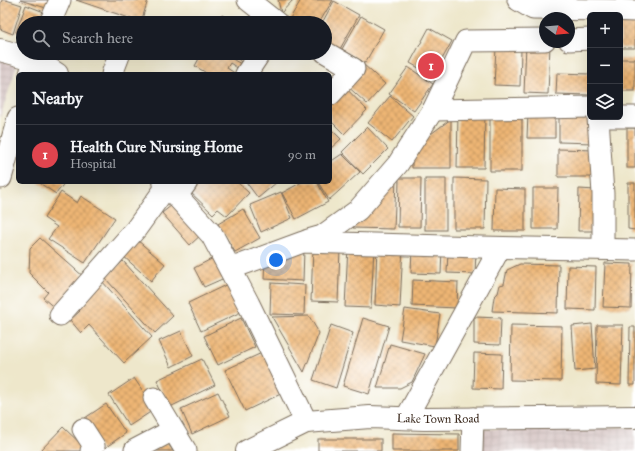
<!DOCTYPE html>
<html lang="en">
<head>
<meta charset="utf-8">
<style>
  body { margin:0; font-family:"IM FELL Great Primer",serif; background:#242831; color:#f1f3f6 }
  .controls { position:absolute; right:12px; top:12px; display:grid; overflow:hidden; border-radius:6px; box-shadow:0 4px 16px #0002 }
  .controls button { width:36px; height:36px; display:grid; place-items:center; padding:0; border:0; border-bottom:1px solid #363941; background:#171b24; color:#f1f3f6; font:20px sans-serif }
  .compass { position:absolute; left:539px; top:12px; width:36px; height:36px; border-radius:50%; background:#171b24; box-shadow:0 4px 16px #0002; rotate:106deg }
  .you { position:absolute; left:276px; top:260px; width:14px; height:14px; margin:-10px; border:3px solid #fff; border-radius:50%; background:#1a73e8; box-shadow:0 0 0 6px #1a73e833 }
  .badge { display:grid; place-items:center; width:26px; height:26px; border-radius:50%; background:#d690ce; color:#fff; font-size:13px; font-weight:700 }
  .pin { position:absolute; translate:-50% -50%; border:2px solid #fff; box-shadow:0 1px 4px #0006 }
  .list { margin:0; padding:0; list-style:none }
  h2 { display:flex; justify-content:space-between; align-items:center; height:52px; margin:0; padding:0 16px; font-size:17px }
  h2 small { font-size:13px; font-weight:400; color:#9ea1a6 }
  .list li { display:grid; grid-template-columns:26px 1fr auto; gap:12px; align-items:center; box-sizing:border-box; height:60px; padding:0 16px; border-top:1px solid #363941 }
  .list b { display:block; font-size:15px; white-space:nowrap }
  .list p { margin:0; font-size:13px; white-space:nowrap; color:#9ea1a6 }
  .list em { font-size:13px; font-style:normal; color:#9ea1a6 }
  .icon { flex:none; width:22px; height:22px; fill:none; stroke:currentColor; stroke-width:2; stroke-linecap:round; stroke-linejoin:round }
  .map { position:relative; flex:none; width:635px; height:451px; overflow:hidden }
  .search { position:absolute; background:#171b24; box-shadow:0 4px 16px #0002; left:16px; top:16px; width:316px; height:44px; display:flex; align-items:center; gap:10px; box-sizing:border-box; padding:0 14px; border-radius:22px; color:#9ea1a6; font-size:15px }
  .panel { position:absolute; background:#171b24; box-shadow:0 4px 16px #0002; left:16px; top:72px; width:316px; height:112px; border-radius:6px }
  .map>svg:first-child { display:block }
  .industrial { fill:url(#industrial-grid) }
  .building { fill:url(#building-cross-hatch) }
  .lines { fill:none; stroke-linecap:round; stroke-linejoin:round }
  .street-casing { stroke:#7a6c5b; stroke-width:23 }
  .secondary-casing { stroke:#7a6c5b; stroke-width:24 }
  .street { stroke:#fff; stroke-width:21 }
  .secondary { stroke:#fff; stroke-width:22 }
  .labels { text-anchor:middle; stroke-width:4; stroke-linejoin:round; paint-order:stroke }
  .street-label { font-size:12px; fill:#3b2a1e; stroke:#fff }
</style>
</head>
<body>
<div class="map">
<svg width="635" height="451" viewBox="0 0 635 451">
  <defs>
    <pattern id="industrial-grid" width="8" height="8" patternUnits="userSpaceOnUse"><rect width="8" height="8" fill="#d1bfbd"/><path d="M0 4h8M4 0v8" fill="none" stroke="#b4a4a2"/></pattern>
    <pattern id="building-cross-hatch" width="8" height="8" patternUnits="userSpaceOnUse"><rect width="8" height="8" fill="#eeb675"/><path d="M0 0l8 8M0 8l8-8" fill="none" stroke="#c2945f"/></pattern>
  </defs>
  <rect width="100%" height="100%" fill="#fff"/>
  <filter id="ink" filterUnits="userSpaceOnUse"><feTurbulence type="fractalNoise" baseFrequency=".025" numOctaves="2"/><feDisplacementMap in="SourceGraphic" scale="8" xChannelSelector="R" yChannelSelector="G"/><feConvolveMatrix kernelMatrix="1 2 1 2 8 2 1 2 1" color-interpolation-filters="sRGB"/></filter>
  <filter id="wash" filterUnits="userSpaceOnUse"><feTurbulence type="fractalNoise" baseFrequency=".012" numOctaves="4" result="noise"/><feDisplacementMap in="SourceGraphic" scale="16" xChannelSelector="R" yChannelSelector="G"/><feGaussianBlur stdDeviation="0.9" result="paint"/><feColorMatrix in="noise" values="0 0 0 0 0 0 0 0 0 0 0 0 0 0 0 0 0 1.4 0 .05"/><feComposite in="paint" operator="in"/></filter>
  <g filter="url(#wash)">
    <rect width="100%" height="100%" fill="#eee7cb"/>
    <g class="industrial">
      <polygon points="0,59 17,65 0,118"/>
      <polygon points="635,427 635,451 482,451 482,429"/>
    </g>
    <g id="blocks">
      <g class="building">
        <polygon points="2,0 6,0 22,5 13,34 0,29 0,5"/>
        <polygon points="20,0 49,0 46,8"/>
        <polygon points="76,0 148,0 141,22"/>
        <polygon points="278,0 293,0 281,13"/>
        <polygon points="301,0 333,0 319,23 295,23 289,20"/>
        <polygon points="334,1 359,15 340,49 325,41 325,23 322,23"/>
        <polygon points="26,5 44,12 40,23 23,23 23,34 16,32"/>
        <polygon points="635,13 635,48 620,48 620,15"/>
        <polygon points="222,15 234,23 217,23"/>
        <polygon points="361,16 384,29 365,63 342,49"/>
        <polygon points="429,28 452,41 433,76 410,63"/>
        <polygon points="526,44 550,45 548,94 524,93"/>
        <polygon points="496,48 521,49 520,86 494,85"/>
        <polygon points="202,53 222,53 241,64 239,69 230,63 227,68 236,74 208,74 195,66"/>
        <polygon points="229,53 250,53 243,63"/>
        <rect x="620" y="59" width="15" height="32"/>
        <polygon points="362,63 385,84 367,104 344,83"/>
        <polygon points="408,67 433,84 414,111 389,94"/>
        <polygon points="557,73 590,74 590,95 556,94"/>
        <polygon points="343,85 367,110 344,134 330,120 330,98"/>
        <polygon points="390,96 413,116 392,142 368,123"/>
        <rect x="490" y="112" width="32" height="59"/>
        <polygon points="458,113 485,113 484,168 457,168"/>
        <polygon points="528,113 555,113 555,138 527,138"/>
        <polygon points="559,113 590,114 593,143 559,142"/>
        <polygon points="451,119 451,168 412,168 412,148"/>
        <polygon points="367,127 388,149 363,174 342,152"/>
        <polygon points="330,128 341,139 330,149"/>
        <rect x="627" y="128" width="8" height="40"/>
        <polygon points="558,149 595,150 595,177 558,177"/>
        <polygon points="342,154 360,172 329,200 318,182 330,182 330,162"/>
        <polygon points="399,178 421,178 420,227 398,227"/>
        <polygon points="454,178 486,179 485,229 454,229"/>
        <rect x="425" y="179" width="21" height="51"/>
        <polygon points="396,180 394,229 353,228"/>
        <polygon points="38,182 65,182 56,194"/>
        <polygon points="194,182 237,182 249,193 227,216 218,209 213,214 187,189"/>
        <polygon points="246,182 277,182 258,198"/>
        <polygon points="302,182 317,182 328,202 296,219 282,193"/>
        <polygon points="628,183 635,183 635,230 628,229"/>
        <polygon points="495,188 525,189 525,231 494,231"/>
        <polygon points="533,188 558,188 557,229 533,229"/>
        <polygon points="579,189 596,190 595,231 578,231"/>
        <polygon points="61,192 77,203 81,196 115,218 85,263 48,239 57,227 44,218"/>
        <polygon points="281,192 292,218 261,232 250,205"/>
        <polygon points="177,201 204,232 190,245 162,213"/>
        <polygon points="243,209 260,238 235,252 218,224"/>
        <polygon points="40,238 85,278 57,310 43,298 48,292 29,273 30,248"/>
        <polygon points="136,239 165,264 151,281 122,255"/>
        <polygon points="377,245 403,246 400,307 375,305"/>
        <polygon points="348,246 374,247 371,308 345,307"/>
        <polygon points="412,247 442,248 441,274 411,273"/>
        <polygon points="313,248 340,249 338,302 311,301"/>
        <polygon points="304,249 303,281 264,279 265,259"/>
        <polygon points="448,250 476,251 475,274 447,273"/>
        <polygon points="219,255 229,276 204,287 194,268"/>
        <polygon points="123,261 173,316 155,333 105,278"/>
        <polygon points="605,263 632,264 631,308 603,307"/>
        <polygon points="520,264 559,265 558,313 492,311 494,297 498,293 500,285 504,284 507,270"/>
        <polygon points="568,266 596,267 595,310 567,309"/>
        <polygon points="101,280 152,337 124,363 89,325 81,333 70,320 80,311 74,304"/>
        <polygon points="413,280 458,282 457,308 412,306"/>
        <polygon points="230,283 243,311 201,331 188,303"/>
        <polygon points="271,283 305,285 304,315 270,314"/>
        <polygon points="405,309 440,314 435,346 400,340"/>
        <polygon points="309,316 319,333 304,372 272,317"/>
        <polygon points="474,317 501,318 500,345 474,344"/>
        <polygon points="241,318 255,347 218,365 204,336"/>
        <polygon points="363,318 389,326 369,394 343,386"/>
        <polygon points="592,324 595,369 575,371 572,326"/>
        <polygon points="331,325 353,333 336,388 313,380"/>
        <polygon points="511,325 562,326 561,381 510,380"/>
        <polygon points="597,325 623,325 621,385 596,384"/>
        <polygon points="630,327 635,327 635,385 629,385"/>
        <polygon points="181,331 193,356 171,367 159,341"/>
        <polygon points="390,344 425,354 412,382 400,388 377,388"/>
        <polygon points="266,351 285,392 245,411 225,370"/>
        <polygon points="474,353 502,354 501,389 473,388"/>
        <polygon points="202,359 215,385 170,407 157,380"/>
        <polygon points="134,378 155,409 129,426 109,395"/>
        <polygon points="218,392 230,416 192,434 181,409"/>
        <polygon points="106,404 126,433 102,450 82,420"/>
        <polygon points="63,427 84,447 80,451 40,451"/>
        <polygon points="392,433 459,434 459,451 392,451"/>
        <rect x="318" y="439" width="63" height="12"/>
        <polygon points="167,442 173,451 153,451"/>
      </g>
    </g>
  </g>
  <g filter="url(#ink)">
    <use href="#blocks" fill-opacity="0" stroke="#7a6c5b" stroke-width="1"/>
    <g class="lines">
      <g class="street-casing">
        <g id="street">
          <polyline points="248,0 277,23"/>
          <polyline points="518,0 533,9 607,10 635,11"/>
          <polyline points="50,23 60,0"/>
          <polyline points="569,40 590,39"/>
          <polyline points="325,52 354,69 330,95"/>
          <polyline points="30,74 37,53"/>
          <polyline points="112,74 120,53"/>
          <polyline points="246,74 260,53"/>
          <polyline points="433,110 590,107"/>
          <polyline points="598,117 603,194 603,249"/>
          <polyline points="598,117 635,117"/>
          <polyline points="1,178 18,118"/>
          <polyline points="177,196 187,182"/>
          <polyline points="308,240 322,236 358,210 398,164 433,110 466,41 545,40"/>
          <polyline points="230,269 303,242 481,247 635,250"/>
          <polyline points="60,315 136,229 167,186"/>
          <polyline points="154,398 186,451"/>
          <polyline points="406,418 500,248"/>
          <polyline points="83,429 94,446 91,451"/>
          <polyline points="135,450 173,430"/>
          <polyline points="472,451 473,418"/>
        </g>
      </g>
      <g class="secondary-casing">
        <g id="secondary">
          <polyline points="0,50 34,59 57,74"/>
          <polyline points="164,182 212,235 248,303 306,422"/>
          <path id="s1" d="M247,451L306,422L370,417L424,419L542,418L635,417"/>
        </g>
      </g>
      <use href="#street" class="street"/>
      <use href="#secondary" class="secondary"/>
    </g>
  </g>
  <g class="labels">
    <g class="street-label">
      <text dy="4" stroke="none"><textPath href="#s1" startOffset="198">Lake Town Road</textPath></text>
    </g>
  </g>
</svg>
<div class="controls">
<button>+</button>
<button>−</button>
<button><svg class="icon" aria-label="layers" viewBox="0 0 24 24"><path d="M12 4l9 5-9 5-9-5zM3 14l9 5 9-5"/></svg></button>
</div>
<svg class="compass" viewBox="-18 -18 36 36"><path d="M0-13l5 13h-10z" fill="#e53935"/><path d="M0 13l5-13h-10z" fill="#9ea1a6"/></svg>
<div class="you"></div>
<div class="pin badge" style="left:431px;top:66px;background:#e0444e">1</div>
<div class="search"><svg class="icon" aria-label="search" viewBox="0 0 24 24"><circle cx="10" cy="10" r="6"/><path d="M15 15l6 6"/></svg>Search here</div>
<section class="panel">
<h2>Nearby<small></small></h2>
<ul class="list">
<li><span class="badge" style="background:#e0444e">1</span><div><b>Health Cure Nursing Home</b><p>Hospital</p></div><em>90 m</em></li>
</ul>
</section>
</div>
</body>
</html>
